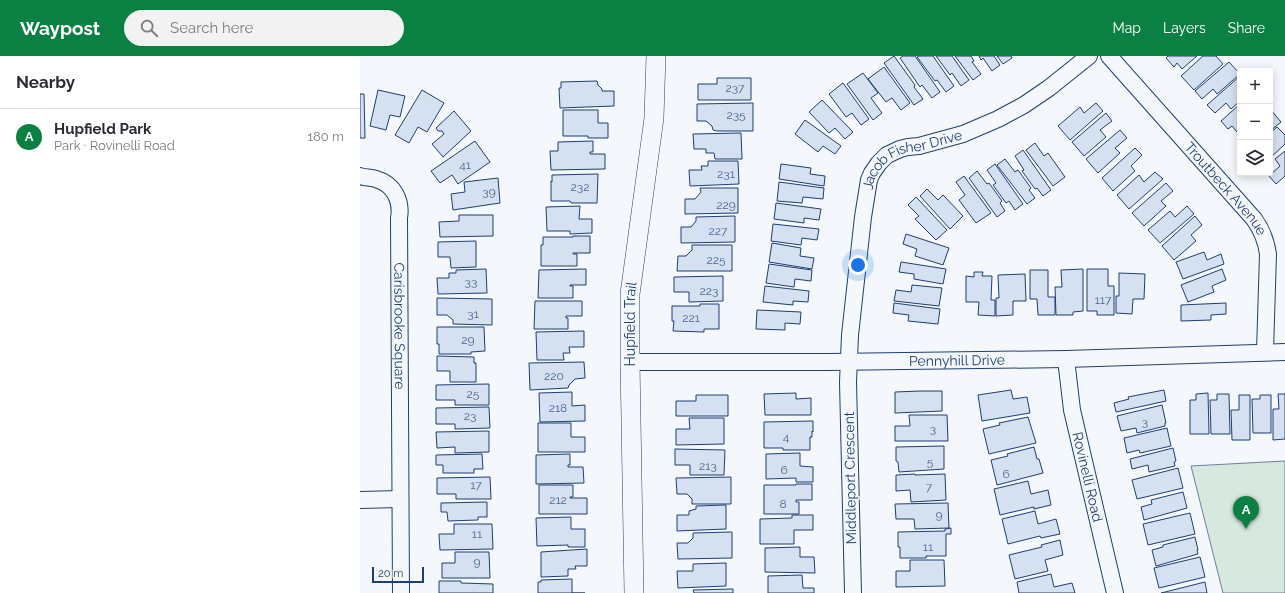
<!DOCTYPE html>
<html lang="en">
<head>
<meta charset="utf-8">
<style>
  body { margin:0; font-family:Raleway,sans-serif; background:#f2f2f3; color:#2b2b33 }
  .controls { position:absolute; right:12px; top:12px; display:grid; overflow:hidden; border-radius:4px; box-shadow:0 2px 10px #0003 }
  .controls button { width:36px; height:36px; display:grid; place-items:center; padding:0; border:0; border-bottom:1px solid #e1e1e2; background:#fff; color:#2b2b33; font:20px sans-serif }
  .scale { position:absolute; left:12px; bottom:10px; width:52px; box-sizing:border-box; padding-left:4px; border:2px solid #1d3f73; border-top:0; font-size:11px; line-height:14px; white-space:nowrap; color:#1d3f73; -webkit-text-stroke:3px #f4f7fb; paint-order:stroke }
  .you { position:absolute; left:498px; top:209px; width:14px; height:14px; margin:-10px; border:3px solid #fff; border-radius:50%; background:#1a73e8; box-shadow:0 0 0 6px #1a73e833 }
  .badge { display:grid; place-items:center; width:26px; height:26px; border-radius:50%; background:#0b8043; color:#fff; font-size:13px; font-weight:700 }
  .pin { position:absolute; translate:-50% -33px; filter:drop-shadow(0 1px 2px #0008) }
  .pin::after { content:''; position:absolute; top:21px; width:14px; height:12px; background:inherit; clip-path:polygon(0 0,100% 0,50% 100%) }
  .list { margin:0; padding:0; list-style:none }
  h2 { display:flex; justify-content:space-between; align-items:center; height:52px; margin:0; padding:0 16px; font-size:17px }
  h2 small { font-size:13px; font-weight:400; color:#7c7c81 }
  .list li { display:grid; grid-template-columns:26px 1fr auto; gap:12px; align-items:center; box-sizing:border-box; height:56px; padding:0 16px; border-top:1px solid #e1e1e2 }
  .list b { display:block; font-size:15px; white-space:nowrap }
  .list p { margin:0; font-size:13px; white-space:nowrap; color:#7c7c81 }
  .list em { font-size:13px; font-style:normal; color:#7c7c81 }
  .icon { flex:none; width:22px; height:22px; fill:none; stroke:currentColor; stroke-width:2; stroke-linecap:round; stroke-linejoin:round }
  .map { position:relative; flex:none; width:925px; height:537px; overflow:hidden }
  header { display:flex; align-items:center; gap:24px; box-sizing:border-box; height:56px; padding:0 20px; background:#0b8043; color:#fff }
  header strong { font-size:19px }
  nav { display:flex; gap:22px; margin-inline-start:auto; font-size:14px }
  .search { width:280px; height:36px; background:#f2f2f3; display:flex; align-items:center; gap:10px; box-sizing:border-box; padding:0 14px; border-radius:22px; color:#7c7c81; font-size:15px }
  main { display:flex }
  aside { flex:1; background:#fff }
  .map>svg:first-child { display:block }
  .green { fill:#d7e8df; stroke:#687fa3 }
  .building { fill:#d5e0f0; stroke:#1d3f73 }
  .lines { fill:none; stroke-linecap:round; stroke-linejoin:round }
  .minor-casing { stroke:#1d3f73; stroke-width:18 }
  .tertiary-casing { stroke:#1d3f73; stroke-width:20 }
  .minor { stroke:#f4f7fb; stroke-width:16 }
  .tertiary { stroke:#f4f7fb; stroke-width:19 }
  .labels { text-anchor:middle; stroke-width:3; stroke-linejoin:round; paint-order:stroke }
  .number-label { font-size:12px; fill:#4b6792 }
  .street-label { font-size:14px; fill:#1d3f73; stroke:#f4f7fb }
</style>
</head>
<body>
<header>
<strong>Waypost</strong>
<div class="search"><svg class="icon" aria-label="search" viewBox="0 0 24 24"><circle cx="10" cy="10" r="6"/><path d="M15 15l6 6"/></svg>Search here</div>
<nav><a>Map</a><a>Layers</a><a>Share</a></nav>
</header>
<main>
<aside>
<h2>Nearby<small></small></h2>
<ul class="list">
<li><span class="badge">A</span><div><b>Hupfield Park</b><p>Park · Rovinelli Road</p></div><em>180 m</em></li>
</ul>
</aside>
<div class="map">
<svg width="925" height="537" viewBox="0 0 925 537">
  <rect width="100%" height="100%" fill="#f4f7fb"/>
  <polygon class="green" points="925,405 925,537 863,537 831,410"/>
  <g class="building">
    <polygon points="534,0 555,29 554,31 563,43 554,49 524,7"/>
    <polygon points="543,0 555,0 580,36 572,42 562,29 560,31 540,2"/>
    <polygon points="559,0 573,0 594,30 586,36 577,24 575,25 557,1"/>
    <polygon points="576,0 592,0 609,24 601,30 592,17 590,19"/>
    <polygon points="595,0 611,0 614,5 612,6 621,18 613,24"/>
    <polygon points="619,0 634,0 640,9 632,15 623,2 621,4"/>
    <polygon points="637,0 651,0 652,2 643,8"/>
    <polygon points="808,0 837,0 822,13 817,7 814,11 806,2"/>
    <polygon points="843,0 856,0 863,8 834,34 821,20"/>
    <polygon points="869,6 880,18 857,38 853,33 842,43 835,35"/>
    <polygon points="524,11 550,47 541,54 532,42 526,46 508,23"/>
    <polygon points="503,17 518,37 511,42 522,57 513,64 487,28"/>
    <polygon points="880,20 880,45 871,53 866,47 855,57 847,49"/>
    <polygon points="357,22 391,22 391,44 338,44 338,28 357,28"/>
    <polygon points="237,25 238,29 242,33 242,35 254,35 254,50 200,52 199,32 201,32 201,26"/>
    <polygon points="483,27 509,63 501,69 492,57 486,61 469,38"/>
    <polygon points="18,34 45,40 40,61 30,59 26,74 10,70"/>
    <polygon points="62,34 84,47 67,76 58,71 49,87 35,79"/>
    <polygon points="0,38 4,38 5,82 0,82"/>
    <polygon points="462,44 493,76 485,83 475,72 469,77 449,56"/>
    <polygon points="393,47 393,75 357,75 353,74 352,70 346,65 337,65 337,48"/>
    <polygon points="736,47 743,55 710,84 698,70 720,51 724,57"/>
    <polygon points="880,48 880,73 877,76 872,70 868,73 861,65"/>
    <polygon points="910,53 921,66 910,75"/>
    <polygon points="203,54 238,54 238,67 248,67 248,82 228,82 228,80 203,80"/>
    <polygon points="94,55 111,75 83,101 72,88 84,78 82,75 78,75 76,72"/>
    <polygon points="746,57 752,65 740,74 746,81 724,100 712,86"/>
    <polygon points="445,64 481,90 475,98 463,90 458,96 435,78"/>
    <polygon points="917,71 925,79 925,88 910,102 910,77"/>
    <polygon points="760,74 767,82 755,92 760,97 738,117 726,103"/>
    <polygon points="381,77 382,103 355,103 354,97 346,97 346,93 334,93 333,78"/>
    <polygon points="115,85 130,106 98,128 92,119 80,127 71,115"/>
    <polygon points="233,85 233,96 230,96 230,98 245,98 245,113 191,114 190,95 198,95 198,86"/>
    <polygon points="675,87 684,100 688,97 705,121 693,130 666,94"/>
    <polygon points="775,92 782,99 771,110 775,115 753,135 742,122"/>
    <polygon points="663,94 691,134 683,140 677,132 675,133 662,115 664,114 655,100"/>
    <polygon points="925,95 925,120 916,128 909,120 920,110 915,103"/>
    <polygon points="645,103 655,116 658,114 671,132 669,134 675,142 667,148 637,109"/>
    <polygon points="348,105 378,105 379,128 330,130 329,114 342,114 341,110 348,110"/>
    <polygon points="421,108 451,112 450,118 465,120 464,130 419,123"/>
    <polygon points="635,108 663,148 655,154 649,145 646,147 633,129 636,127 627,114"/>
    <polygon points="617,115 627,128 629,127 642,145 640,147 645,155 637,161 609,122"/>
    <polygon points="795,116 803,123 769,153 757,139 779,119 784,126"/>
    <polygon points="238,118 237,147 211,147 210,145 191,145 191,125 192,126 192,119"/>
    <polygon points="604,120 631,157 616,167 599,144 605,139 596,126"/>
    <polygon points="138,122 140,147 93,154 91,138 105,136 104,126"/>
    <polygon points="419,126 464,132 463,143 443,141 442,147 417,145"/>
    <polygon points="806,127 813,135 801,145 806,150 784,170 772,157"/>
    <polygon points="340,132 378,132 378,157 325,158 325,143 335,143 341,136"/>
    <polygon points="567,133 578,144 583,139 603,160 590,173 560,140"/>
    <polygon points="556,141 587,174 576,184 555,163 559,160 548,149"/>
    <polygon points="416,147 461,153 459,164 444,162 444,167 414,163"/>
    <polygon points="220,150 219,163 232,163 232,177 210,178 210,175 187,175 186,151"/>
    <polygon points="827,150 834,158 800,187 788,174 810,155 815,161"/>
    <polygon points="99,159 133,159 133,180 80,181 79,166 99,165"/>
    <polygon points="375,160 375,186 321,187 321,171 331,171 336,165 336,161"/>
    <polygon points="835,160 842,169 831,179 836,185 814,204 802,190"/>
    <polygon points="413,168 459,173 457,184 442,182 441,189 411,185"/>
    <polygon points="546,178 589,192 583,209 555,200 557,193 543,188"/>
    <polygon points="213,180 230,180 230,197 213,197 213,198 217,198 217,210 181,210 181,189 183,189 183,181 213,181"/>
    <polygon points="116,185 116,211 91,212 90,201 78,201 78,186"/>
    <polygon points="412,187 441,192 440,200 454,202 452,213 409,206"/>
    <polygon points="332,189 372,189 372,215 317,215 318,200 326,200 332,194"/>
    <polygon points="844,196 847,204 861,198 864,208 823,223 816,206"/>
    <polygon points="541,206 586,213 583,228 554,223 554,218 539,216"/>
    <polygon points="409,208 452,214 451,225 435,223 434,231 406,227"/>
    <polygon points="126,213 127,237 78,238 77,222 89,222 89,217 96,217 96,214"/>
    <polygon points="226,213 226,229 210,229 210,230 213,230 213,242 178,242 179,214"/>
    <polygon points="723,213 723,255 713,256 713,259 696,259 695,231 702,231 701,214"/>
    <polygon points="727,213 748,213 748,230 754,230 754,259 737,259 737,255 727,255"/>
    <polygon points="862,213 866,224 852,230 854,236 828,246 821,229"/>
    <polygon points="670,214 688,214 688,241 695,241 695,259 678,259 677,243 670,243"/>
    <polygon points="614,216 623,216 622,220 632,220 631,244 635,244 635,260 618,259 619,246 606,246 606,220 614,221"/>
    <polygon points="759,217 785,218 784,243 773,243 772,258 756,257 756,240 759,240"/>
    <polygon points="665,218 666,245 653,245 653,259 636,260 636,242 639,242 638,219"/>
    <polygon points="363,220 363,245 329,246 329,236 314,236 314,221"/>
    <polygon points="552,229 582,232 579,250 534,245 536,234 551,236"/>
    <polygon points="405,230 449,235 448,246 433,245 433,249 403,246"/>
    <polygon points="77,242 132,243 132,269 93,268 93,264 87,259 77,259"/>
    <polygon points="175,245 222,245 222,260 206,260 206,262 208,262 208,273 174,273"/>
    <polygon points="534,247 580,253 578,268 548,265 549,259 533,257"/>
    <polygon points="866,247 866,258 851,259 851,264 821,265 821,249"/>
    <polygon points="340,248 359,248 359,273 344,273 344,276 313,275 314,265 312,265 312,250 340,250"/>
    <polygon points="397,254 441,256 440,268 425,267 425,274 396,273"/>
    <polygon points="77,271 124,271 125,295 111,296 111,298 79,298 79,288 77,288"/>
    <polygon points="224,275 224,291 209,291 210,297 203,297 204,304 177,304 176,276"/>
    <polygon points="77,300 114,301 114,307 116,307 116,326 90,326 90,315 77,315"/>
    <polygon points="224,306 225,322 215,323 209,329 208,332 170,334 169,307"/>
    <polygon points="129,328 129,349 95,349 95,344 76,344 76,329"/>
    <polygon points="651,334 653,343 667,341 670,357 622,365 618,339"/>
    <polygon points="804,334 806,345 756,356 754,347 769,343 768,341"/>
    <polygon points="560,335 582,335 582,355 535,357 535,336"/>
    <polygon points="212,336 212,350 225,349 225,365 180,366 179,337"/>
    <polygon points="436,337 436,343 451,342 451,359 405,359 404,338"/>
    <polygon points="848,337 849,378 830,378 830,344 836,344 836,338"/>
    <polygon points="857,338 869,338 870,378 851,378 850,344 857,344"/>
    <polygon points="918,338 925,338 925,383 913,384 913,353 919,353"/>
    <polygon points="336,339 368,339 368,360 316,360 316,345 336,345"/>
    <polygon points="879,339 890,339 890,384 872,384 871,354 879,354"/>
    <polygon points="900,339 911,339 911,377 893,377 892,343 900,343"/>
    <polygon points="802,349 806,367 805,367 805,370 777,377 776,372 761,375 757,360"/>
    <polygon points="129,351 130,372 95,373 95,368 76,368 76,352"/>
    <polygon points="549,359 587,359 588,385 535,385 535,370 550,370"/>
    <polygon points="668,361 676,387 629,398 623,373 640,369 639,367"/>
    <polygon points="329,362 364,362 364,388 316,389 316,373 330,373"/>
    <polygon points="453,365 453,376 452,375 452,381 450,381 450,394 423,394 423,392 404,392 404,366"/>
    <polygon points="178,367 211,367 211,381 225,381 225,396 178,396"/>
    <polygon points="807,372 811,390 780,397 779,394 767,397 764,382"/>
    <polygon points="129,375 129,396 95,397 95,391 77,392 76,376"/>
    <polygon points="584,390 584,413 539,416 538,406 536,405 536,391"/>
    <polygon points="674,391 677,403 679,403 683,417 637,429 631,404 648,400 647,398"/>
    <polygon points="813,392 816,405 814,406 815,410 789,416 788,409 772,413 770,403"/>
    <polygon points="315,393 365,394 364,419 330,419 330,409 315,409"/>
    <polygon points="440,397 440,410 453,411 453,426 436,426 436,422 406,423 406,398"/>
    <polygon points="122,398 123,413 114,413 114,417 83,417 83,409 76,409 76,399"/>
    <polygon points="210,398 210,409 208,409 208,411 223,411 224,427 176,428 176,399"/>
    <polygon points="818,412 823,432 777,443 772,424"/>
    <polygon points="555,418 555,419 585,418 586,444 551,446 550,434 536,435 536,419"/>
    <polygon points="130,421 131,443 96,443 96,438 77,438 77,422"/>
    <polygon points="371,421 371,448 332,448 332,443 327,438 317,438 316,422"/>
    <polygon points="668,425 671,438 688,434 691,449 674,453 674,451 640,459 634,433"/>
    <polygon points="436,428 452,428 452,444 436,444 436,446 439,446 439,458 404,458 404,429 436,429"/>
    <polygon points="179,429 213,429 213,441 210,441 210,442 227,442 227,458 179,458"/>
    <polygon points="823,436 827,452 784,464 781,451 792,448 791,444"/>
    <polygon points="127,446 127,461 118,461 118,464 88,465 87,456 81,456 81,447"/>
    <polygon points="588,447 589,472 555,473 554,463 536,463 535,448"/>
    <polygon points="366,449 366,473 317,475 317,459 329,459 329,455 336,453 336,450"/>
    <polygon points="675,455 678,468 696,463 700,478 681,482 680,480 648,488 642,463"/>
    <polygon points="830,457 835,478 788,489 783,468"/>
    <polygon points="432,459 453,459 453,474 434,474 434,488 400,488 400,463 432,462"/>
    <polygon points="211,461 211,473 225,473 225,491 208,491 208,489 177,490 176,462"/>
    <polygon points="94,468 132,468 133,493 80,494 79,478 94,478"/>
    <polygon points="591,472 591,478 586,478 586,500 566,500 566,502 540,502 540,491 538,491 538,476 585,475 585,473"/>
    <polygon points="372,476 372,502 318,503 317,487 328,487 333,482 333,477"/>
    <polygon points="835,481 838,494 837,494 838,498 796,510 792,494 803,491 803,489"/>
    <polygon points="700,484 703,499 685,504 688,515 655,523 649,499 682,491 681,489"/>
    <polygon points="440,491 440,501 454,501 455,517 405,516 405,492"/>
    <polygon points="227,493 227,510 215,510 216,513 208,513 208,520 181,521 181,496"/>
    <polygon points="95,496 129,496 130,522 82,522 82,507 95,507"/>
    <polygon points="840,501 845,521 799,532 794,512"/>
    <polygon points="550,504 584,504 585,530 536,531 536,515 550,515"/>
    <polygon points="366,507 366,530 318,532 317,515 333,515 333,508"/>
    <polygon points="691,518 694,531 712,527 715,537 659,537 657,526"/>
    <polygon points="442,519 443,532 454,532 454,537 408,537 408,520"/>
    <polygon points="212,523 212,537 225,537 178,537 178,526 181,526 181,524"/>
    <polygon points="79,525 101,525 101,527 133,528 133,537 79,537"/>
    <polygon points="845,526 847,537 801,537"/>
    <polygon points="373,533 373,537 334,537 333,534"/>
  </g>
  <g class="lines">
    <g class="minor-casing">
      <g id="minor">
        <path id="s1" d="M749,0L894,163C902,174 906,184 908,198L905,296"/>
        <path id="s2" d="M0,120C5,122 10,121 16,123C34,128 42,145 39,162L41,537"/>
        <path id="s3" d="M706,303L712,354L755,537"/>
        <path id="s4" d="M270,306H469L706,303L925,296"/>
        <polyline points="0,444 40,443"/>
        <path id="s5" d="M493,537L488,326L490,279L503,161L509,124L512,117L519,107L527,99L540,93L548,91L559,90L603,78L638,63L664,49L689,32L729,0"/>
      </g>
    </g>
    <g class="tertiary-casing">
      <g id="tertiary">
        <path id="s6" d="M274,537L270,306V238L294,62L296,0"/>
      </g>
    </g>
    <use href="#minor" class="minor"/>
    <use href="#tertiary" class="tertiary"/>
  </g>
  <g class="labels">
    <g class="number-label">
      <text x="375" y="36">237</text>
      <text x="376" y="63">235</text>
      <text x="105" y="113">41</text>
      <text x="366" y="122">231</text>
      <text x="220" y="135">232</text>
      <text x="129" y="140">39</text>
      <text x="366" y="153">229</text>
      <text x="358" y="179">227</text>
      <text x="356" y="208">225</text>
      <text x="111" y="230">33</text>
      <text x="349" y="239">223</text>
      <text x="743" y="248">117</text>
      <text x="113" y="262">31</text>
      <text x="331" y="266">221</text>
      <text x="108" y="288">29</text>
      <text x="194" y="324">220</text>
      <text x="113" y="342">25</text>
      <text x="198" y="356">218</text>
      <text x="110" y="364">23</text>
      <text x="785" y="370">3</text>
      <text x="573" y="377">3</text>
      <text x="426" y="385">4</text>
      <text x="570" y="410">5</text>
      <text x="348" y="414">213</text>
      <text x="424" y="418">6</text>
      <text x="646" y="422">6</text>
      <text x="116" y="433">17</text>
      <text x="569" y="435">7</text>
      <text x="198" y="448">212</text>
      <text x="423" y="452">8</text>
      <text x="579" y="463">9</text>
      <text x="117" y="482">11</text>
      <text x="568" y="495">11</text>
      <text x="117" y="510">9</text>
    </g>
    <g class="street-label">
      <text dy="5" stroke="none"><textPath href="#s5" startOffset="464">Jacob Fisher Drive</textPath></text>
      <text dy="5" stroke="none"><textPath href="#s1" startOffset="177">Troutbeck Avenue</textPath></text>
      <text dy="5" stroke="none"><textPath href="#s6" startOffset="269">Hupfield Trail</textPath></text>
      <text dy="5" stroke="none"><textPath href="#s2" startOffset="174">Carisbrooke Square</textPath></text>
      <text dy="5" stroke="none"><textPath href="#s4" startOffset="327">Pennyhill Drive</textPath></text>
      <text dy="5" stroke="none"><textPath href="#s3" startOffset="120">Rovinelli Road</textPath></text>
      <text transform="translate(490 422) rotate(-91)" y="5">Middleport Crescent</text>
    </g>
  </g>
</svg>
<div class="controls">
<button>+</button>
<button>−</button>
<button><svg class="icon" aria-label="layers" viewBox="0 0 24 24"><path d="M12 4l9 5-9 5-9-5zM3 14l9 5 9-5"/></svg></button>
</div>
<div class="scale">20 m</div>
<div class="you"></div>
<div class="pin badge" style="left:886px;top:473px">A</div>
</div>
</main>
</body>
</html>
